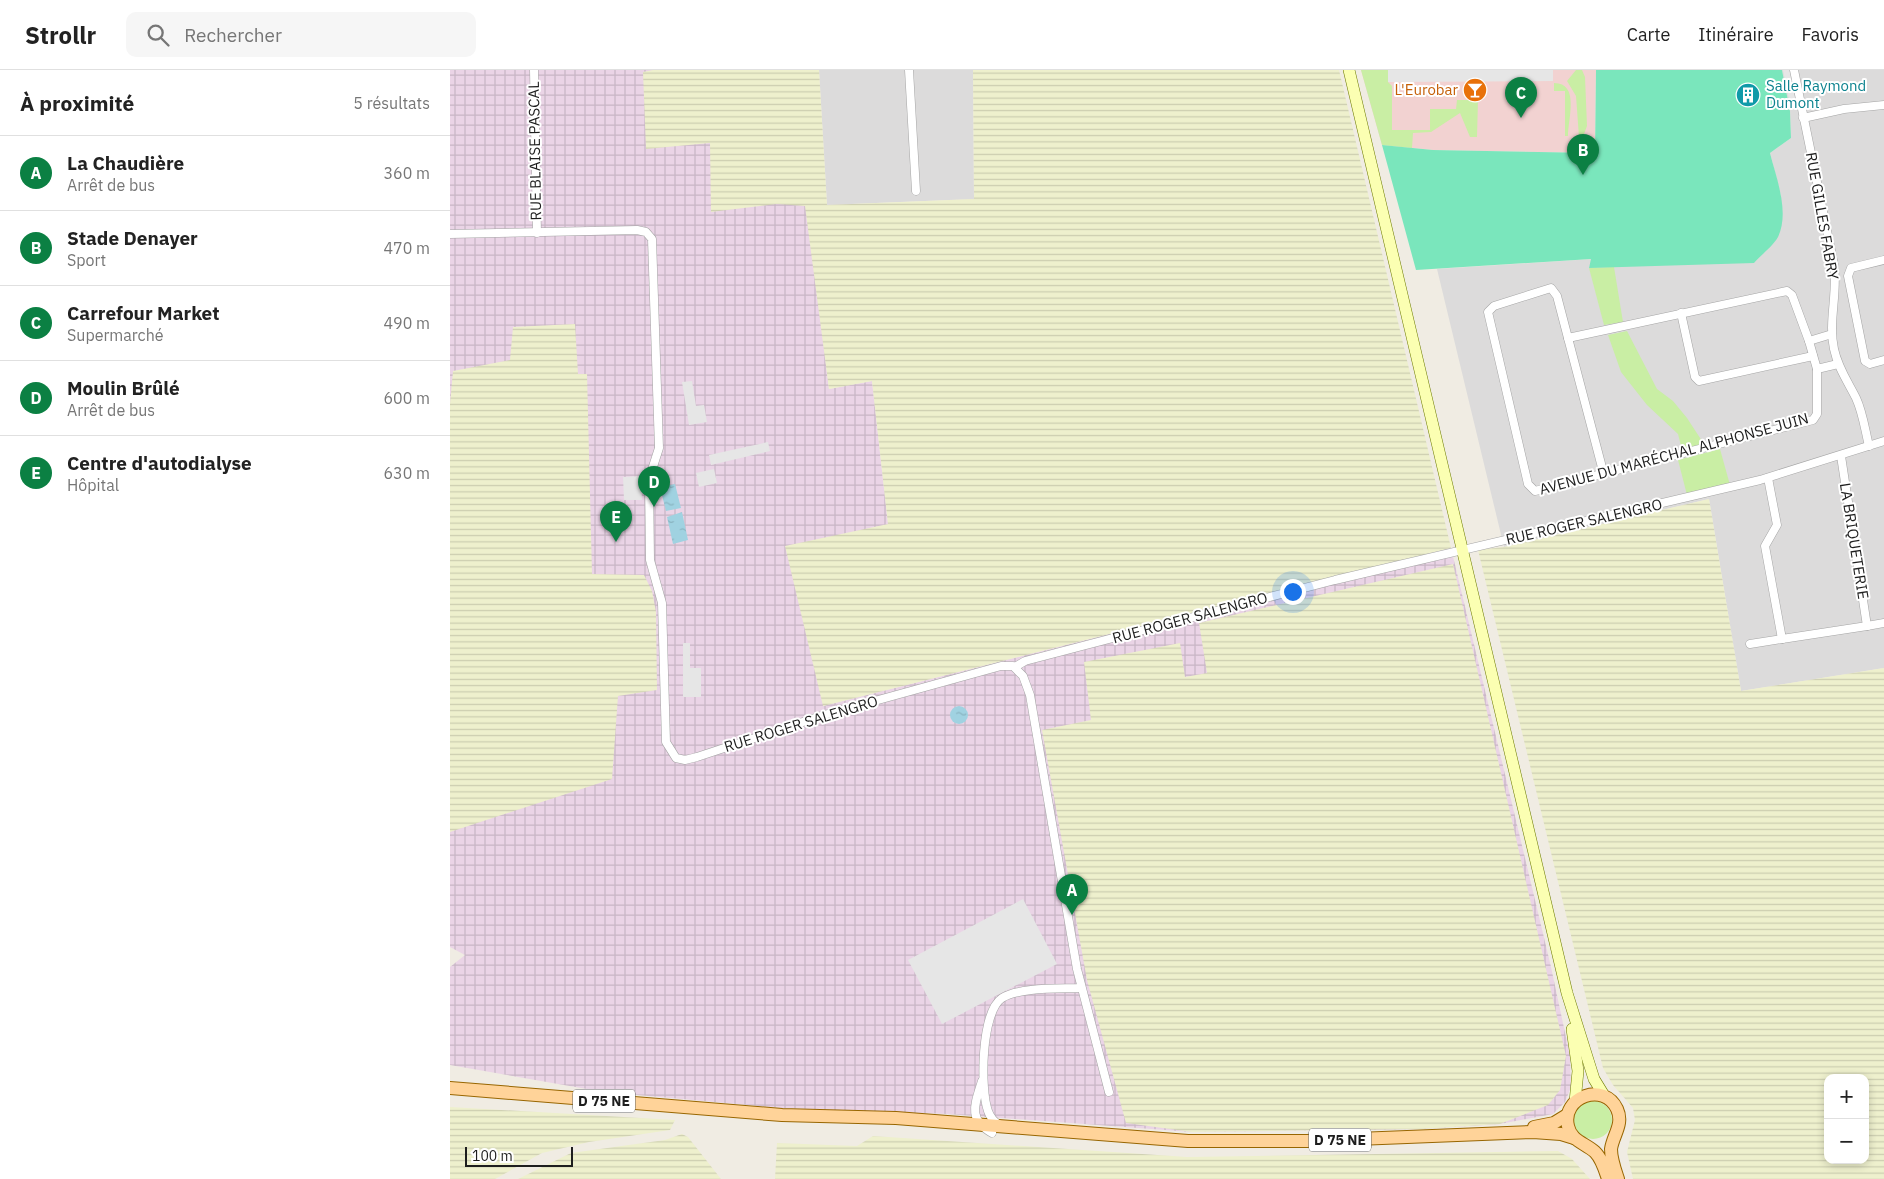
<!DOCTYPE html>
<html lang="fr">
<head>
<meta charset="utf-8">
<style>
  body { margin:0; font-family:"IBM Plex Sans",sans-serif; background:#f6f6f6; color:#222 }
  .controls { position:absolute; right:15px; bottom:15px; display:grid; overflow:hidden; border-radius:10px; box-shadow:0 2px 8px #0003 }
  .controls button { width:45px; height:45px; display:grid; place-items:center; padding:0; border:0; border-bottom:1px solid #e0e0e0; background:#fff; color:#222; font:25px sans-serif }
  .scale { position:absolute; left:15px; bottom:12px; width:108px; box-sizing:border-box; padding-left:5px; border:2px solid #1e1e1e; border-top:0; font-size:14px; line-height:18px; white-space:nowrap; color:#1e1e1e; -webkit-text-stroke:4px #fff; paint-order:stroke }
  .you { position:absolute; left:842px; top:521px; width:18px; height:18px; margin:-12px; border:4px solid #fff; border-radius:50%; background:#1a73e8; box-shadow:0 0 0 8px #1a73e833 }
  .badge { display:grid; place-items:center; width:32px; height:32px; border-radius:50%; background:#0b8043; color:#fff; font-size:16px; font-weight:700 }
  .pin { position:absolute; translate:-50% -41px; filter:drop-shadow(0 1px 2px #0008) }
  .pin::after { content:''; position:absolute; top:26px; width:18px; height:15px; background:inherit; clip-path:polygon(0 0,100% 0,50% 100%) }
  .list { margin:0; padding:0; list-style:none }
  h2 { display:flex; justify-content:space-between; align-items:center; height:65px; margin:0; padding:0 20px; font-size:21px }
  h2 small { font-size:16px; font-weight:400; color:#767676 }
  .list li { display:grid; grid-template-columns:32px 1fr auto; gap:15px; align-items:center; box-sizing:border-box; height:75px; padding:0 20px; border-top:1px solid #e0e0e0 }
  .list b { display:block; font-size:19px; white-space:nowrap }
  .list p { margin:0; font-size:16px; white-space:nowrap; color:#767676 }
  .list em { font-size:16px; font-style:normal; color:#767676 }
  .icon { flex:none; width:28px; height:28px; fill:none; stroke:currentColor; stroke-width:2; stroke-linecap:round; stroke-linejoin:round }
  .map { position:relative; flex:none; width:1434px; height:1109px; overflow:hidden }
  header { display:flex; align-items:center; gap:30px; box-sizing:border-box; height:70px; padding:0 25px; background:#fff; border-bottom:1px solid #e0e0e0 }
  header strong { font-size:24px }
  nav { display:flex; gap:28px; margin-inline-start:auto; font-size:18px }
  .search { width:350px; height:45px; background:#f6f6f6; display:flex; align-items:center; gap:12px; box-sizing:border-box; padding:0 18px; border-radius:10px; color:#767676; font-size:19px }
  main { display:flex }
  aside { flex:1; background:#fff }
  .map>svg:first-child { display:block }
  .residential { fill:#dcdbdb }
  .commercial { fill:#f2d2d1 }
  .industrial { fill:url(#industrial-grid) }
  .farmland { fill:url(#farmland-rules); fill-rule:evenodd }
  .grass { fill:#c9eea4 }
  .pitch { fill:#7ae6bc }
  .parking { fill:#e6e6e6 }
  .water { fill:url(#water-ripples) }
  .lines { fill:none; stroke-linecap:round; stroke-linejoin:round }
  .minor-casing { stroke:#a5a5a5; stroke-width:9 }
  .secondary-casing { stroke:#6c7a00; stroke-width:12 }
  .primary-casing { stroke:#986600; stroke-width:14 }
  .minor { stroke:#fff; stroke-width:8 }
  .secondary { stroke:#fbffb2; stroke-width:11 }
  .primary { stroke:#ffd399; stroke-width:12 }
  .labels { text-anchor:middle; stroke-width:4; stroke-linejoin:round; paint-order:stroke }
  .shield { fill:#fff; stroke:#626262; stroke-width:1 }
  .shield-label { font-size:14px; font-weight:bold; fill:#1e1e1e }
  .culture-label { font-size:15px; fill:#0d838f; stroke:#fff; text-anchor:start }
  .food-label { font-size:15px; fill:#c56008; stroke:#fff; text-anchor:end }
  .street-label { font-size:15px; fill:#1e1e1e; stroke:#fff }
</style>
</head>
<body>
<header>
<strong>Strollr</strong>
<div class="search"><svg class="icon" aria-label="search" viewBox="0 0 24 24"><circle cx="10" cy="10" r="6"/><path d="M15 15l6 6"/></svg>Rechercher</div>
<nav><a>Carte</a><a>Itinéraire</a><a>Favoris</a></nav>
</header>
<main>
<aside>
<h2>À proximité<small>5 résultats</small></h2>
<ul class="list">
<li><span class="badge">A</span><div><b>La Chaudière</b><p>Arrêt de bus</p></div><em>360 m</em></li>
<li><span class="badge">B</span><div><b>Stade Denayer</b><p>Sport</p></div><em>470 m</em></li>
<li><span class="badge">C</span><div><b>Carrefour Market</b><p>Supermarché</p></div><em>490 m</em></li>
<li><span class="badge">D</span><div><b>Moulin Brûlé</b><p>Arrêt de bus</p></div><em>600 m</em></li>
<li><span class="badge">E</span><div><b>Centre d'autodialyse</b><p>Hôpital</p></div><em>630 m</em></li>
</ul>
</aside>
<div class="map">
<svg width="1434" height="1109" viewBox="0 0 1434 1109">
  <defs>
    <pattern id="industrial-grid" width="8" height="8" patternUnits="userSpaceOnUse" patternTransform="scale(1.25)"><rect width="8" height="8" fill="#ead4e6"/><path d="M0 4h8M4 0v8" fill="none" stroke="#c8b6c5"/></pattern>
    <pattern id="farmland-rules" width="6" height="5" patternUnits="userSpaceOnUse" patternTransform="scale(1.25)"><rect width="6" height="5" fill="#eef0cd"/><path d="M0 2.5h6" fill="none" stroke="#cccdb0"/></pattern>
    <pattern id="water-ripples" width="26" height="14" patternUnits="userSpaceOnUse" patternTransform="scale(1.25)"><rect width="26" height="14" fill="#a0d2e1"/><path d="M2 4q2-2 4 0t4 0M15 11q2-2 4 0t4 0" fill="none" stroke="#89b4c1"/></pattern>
  </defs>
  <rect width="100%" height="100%" fill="#f0ece3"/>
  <g class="residential">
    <polygon points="369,0 523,0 524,129 377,135"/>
    <polygon points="1332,0 1434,0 1434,598 1291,621 1259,429 1054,477 987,199 1142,189 1139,198 1331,126 1320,83 1341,68 1340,41"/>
  </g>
  <polygon class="commercial" points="911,0 1146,0 1145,83 983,80 932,75"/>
  <polygon class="industrial" points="0,0 369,0 372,261 379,319 422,311 438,454 373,636 1001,478 1101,897 1120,986 1121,1017 1115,1032 1103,1044 1050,1054 971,1059 742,1062 497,1044 331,1038 154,1022 0,995 0,897 15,885 0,877"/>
  <g class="farmland">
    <polygon points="203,0 369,0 377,135 524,129 523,0 889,0 1001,478 373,636 335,476 438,454 422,311 379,319 355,136 327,134 261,142 260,73 196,79 193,2"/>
    <polygon points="125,254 128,304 137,304 142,504 194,505 202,521 206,542 207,620 168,626 162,709 0,762 0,334 3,301 60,290 63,257"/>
    <path d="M1259,429L1291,621L1434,598V1109H1183L1177,1082L1185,1050L1183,1038L1163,1015L1153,998L1028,480L1054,477ZM1378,1008H1415V1090H1378Z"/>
    <polygon points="1003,494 1116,986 1110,1020 1098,1035 1050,1054 971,1059 742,1062 676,1053 637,910 592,660 641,650 634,592 730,573 735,607 757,603 749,553"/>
    <polygon points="0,1037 225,1050 220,1060 139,1072 92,1083 45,1109 0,1109"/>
    <polygon points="232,1064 238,1067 271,1109 68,1109 121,1083 215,1070"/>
    <polygon points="423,1066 737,1087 1108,1081 1122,1089 1140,1109 325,1109 327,1073 407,1076"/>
  </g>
  <g class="grass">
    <polygon points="911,0 938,0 938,12 942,16 942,60 980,60 980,39 1006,39 1007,30 1028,30 1027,67 1020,67 1010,43 981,62 963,63 962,78 932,75"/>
    <polygon points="1126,0 1132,0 1135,7 1137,56 1134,64 1129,67 1126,26 1117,11"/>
    <path d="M1104,13C1130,13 1118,49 1118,66H1115V21H1104Z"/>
    <polygon points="1164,197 1173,252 1154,255 1139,198"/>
    <polygon points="1177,261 1207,319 1223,331 1237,348 1254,374 1232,380 1228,364 1197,335 1171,302 1158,265"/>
    <polygon points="1270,379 1280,415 1237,425 1228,390"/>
    <circle cx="1143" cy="1050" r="19"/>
  </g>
  <path class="pitch" d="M1146,0H1332L1340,41L1341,68L1320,83C1326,107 1340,142 1328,167C1323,176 1311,185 1304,193L1139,198L1141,189L966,200L932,75L983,80L1145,83Z"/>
  <g class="parking">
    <polygon points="938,0 1103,0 1103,11 938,12"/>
    <polygon points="1333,0 1340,0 1347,36 1341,39"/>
    <polygon points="242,311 246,336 254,335 257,352 239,355 232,312"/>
    <polygon points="318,372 320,381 261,395 259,385"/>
    <polygon points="264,399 267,413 249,417 246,403"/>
    <polygon points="191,406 192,430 174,430 173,407"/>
    <polygon points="233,573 240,573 240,598 251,598 251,627 233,627"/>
    <polygon points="573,829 607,894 492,954 458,890"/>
  </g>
  <g class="water">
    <polygon points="225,414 231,438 216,441 210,417"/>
    <polygon points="232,442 238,470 223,474 217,447"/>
    <circle cx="509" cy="645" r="9"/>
  </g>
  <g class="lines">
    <g class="minor-casing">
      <g id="minor">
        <polyline points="84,0 87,163"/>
        <polyline points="459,0 466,121"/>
        <path d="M1344,0L1384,195C1388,223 1378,251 1384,279C1388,298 1398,312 1406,328C1413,343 1415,360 1419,376"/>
        <polyline points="1353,48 1394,39 1434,35"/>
        <polyline points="0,164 187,160 196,162 202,169 209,378 199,409 200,490 212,533 216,672 226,688 235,690 247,687 374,645 551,596 563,596 573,606 580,625 627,899 659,1022"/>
        <polyline points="1434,190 1401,198 1398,206 1415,291 1420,294 1434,290"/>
        <polyline points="1231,243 1245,307 1249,311 1363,286"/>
        <polyline points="1382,264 1359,271 1367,299 1388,294"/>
        <polyline points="1118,268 1154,405"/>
        <polyline points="1359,271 1342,225 1337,221 1118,268 1107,226 1101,218 1044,236 1038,242 1078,414 1085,421 1363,350 1367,344 1367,299"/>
        <polyline points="1318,408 1327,455 1315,476 1332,569 1417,556 1391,386"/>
        <polyline points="1417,556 1434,553"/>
        <polyline points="1300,574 1332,569"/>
        <polyline points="565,597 575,591 885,510 1310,410 1434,371"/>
        <path d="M532,1011C525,1034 517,1049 542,1063"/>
        <path d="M550,1055C544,1052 540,1047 538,1041C530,1019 531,942 552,928C569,917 610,919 631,918"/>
      </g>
    </g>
    <g class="secondary-casing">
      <g id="secondary">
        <polyline points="899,0 1117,923 1144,1009 1155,1027"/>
        <polyline points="1122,959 1128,1001 1125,1032"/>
      </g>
    </g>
    <g class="primary-casing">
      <g id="primary">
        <polyline points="0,1018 332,1045 446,1048 738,1071 857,1071 1083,1062 1111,1064 1124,1068"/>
        <polyline points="1084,1057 1104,1053 1117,1045"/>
        <path d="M1158,1109C1155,1100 1152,1089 1145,1082C1135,1073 1121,1071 1118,1056C1111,1027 1154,1011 1167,1039C1174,1054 1163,1065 1161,1079C1161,1089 1165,1100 1168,1109"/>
      </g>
    </g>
    <use href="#minor" class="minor"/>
    <use href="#secondary" class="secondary"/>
    <use href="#primary" class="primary"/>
  </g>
  <defs>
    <g id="bar-disc" transform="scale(1.25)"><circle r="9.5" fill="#e8710a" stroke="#fff"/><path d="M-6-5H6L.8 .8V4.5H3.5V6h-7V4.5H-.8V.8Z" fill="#fff"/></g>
    <g id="building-disc" transform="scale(1.25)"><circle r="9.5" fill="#0f9aa8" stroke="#fff"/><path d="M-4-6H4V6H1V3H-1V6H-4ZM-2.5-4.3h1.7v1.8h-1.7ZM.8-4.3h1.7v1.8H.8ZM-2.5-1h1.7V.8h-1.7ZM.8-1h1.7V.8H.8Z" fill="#fff"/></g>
  </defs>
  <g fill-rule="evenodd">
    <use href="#bar-disc" x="1025" y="20"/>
    <use href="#building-disc" x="1298" y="25"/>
  </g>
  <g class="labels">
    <g class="shield">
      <rect x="123" y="1019.5" width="62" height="23" rx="4"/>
      <rect x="859" y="1058.5" width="62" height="23" rx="4"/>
    </g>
    <g class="shield-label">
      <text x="154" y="1036">D 75 NE</text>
      <text x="890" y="1075">D 75 NE</text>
    </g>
    <g class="culture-label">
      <text x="1316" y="21">Salle Raymond<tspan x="1316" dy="17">Dumont</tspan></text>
    </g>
    <g class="food-label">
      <text x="1008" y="25">L'Eurobar</text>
    </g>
    <g class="street-label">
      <text transform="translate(85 81) rotate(-91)" y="5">RUE BLAISE PASCAL</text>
      <text transform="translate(1372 146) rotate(80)" y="5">RUE GILLES FABRY</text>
      <text transform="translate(1224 384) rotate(-15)" y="5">AVENUE DU MARÉCHAL ALPHONSE JUIN</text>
      <text transform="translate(1134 452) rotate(-13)" y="5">RUE ROGER SALENGRO</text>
      <text transform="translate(1404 471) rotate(81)" y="5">LA BRIQUETERIE</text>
      <text transform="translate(740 548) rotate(-15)" y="5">RUE ROGER SALENGRO</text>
      <text transform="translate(351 654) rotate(-17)" y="5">RUE ROGER SALENGRO</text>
    </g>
  </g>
</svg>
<div class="controls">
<button>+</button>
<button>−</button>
</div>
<div class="scale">100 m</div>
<div class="you"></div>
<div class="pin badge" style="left:622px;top:845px">A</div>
<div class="pin badge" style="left:1133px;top:105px">B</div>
<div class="pin badge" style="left:1071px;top:48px">C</div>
<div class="pin badge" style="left:204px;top:437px">D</div>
<div class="pin badge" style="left:166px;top:472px">E</div>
</div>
</main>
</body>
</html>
